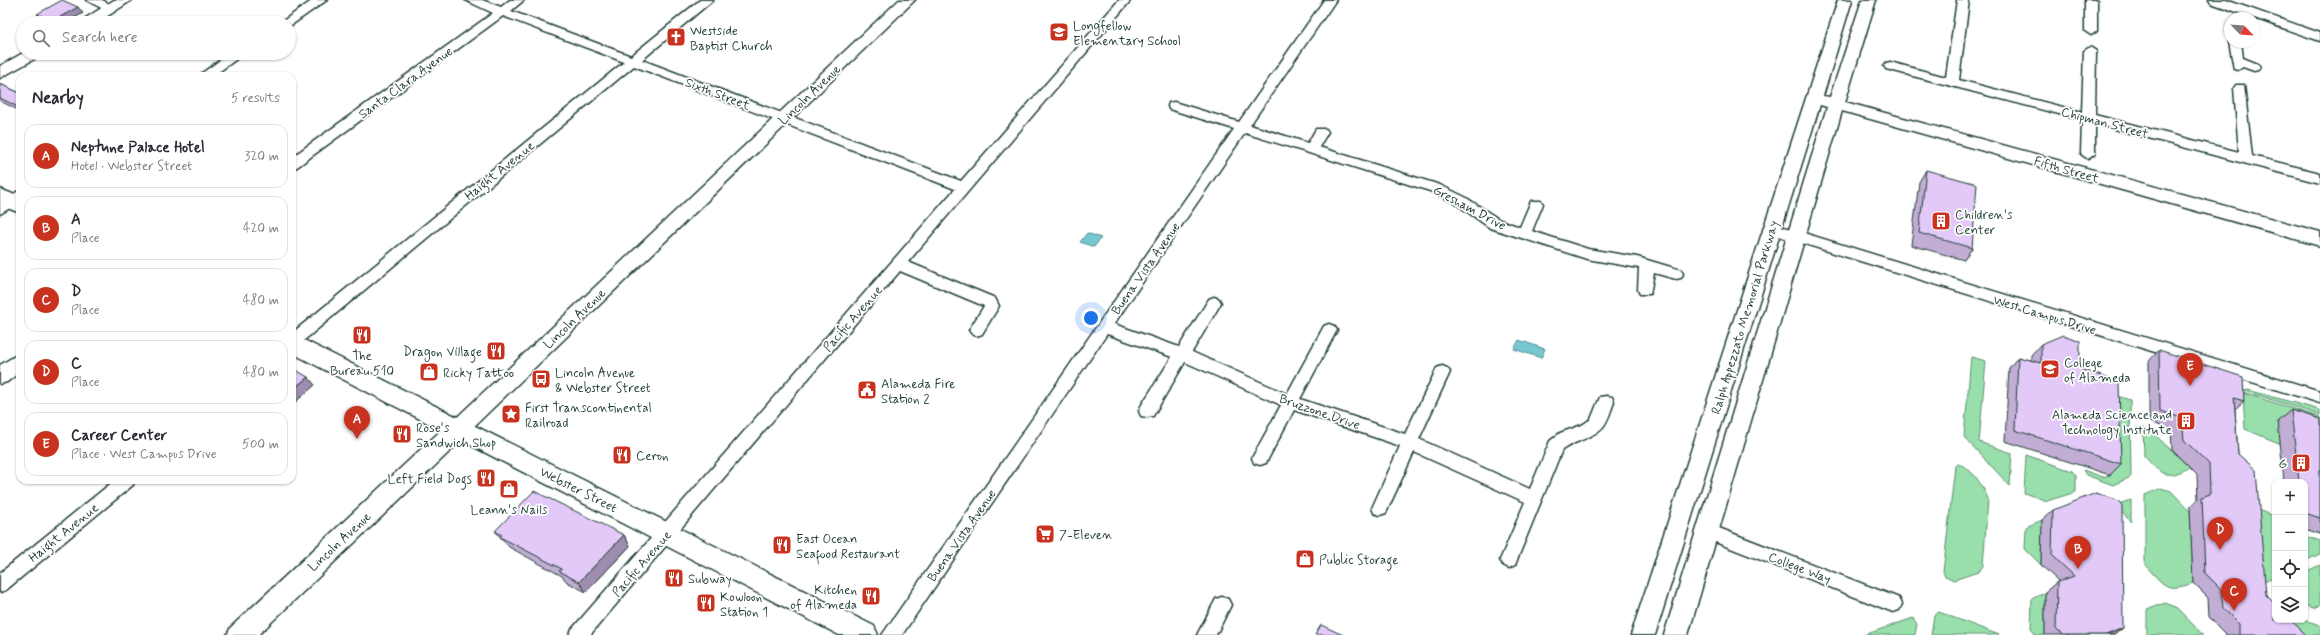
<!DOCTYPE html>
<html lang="en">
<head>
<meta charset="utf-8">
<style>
  body { margin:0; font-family:Mynerve,sans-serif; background:#f7f7f7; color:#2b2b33 }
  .controls { position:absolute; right:12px; bottom:12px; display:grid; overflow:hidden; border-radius:8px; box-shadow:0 1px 3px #0004 }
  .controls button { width:36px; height:36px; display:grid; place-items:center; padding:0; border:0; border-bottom:1px solid #e1e1e2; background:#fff; color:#2b2b33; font:20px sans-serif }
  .compass { position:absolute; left:2224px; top:12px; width:36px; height:36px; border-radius:50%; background:#fff; box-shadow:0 1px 3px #0004; rotate:115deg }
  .you { position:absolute; left:1091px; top:318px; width:14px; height:14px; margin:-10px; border:3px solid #fff; border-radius:50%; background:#1a73e8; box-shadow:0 0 0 6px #1a73e833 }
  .badge { display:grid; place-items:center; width:26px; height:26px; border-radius:50%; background:#c8321e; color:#fff; font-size:13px; font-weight:700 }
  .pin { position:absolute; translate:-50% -33px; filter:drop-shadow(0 1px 2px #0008) }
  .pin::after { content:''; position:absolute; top:21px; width:14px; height:12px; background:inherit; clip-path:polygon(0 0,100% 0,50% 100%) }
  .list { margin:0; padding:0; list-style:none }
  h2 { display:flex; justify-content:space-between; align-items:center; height:52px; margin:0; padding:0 16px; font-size:17px }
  h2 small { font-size:13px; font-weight:400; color:#7c7c81 }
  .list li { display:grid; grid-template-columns:26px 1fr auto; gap:12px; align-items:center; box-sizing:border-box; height:64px; margin:0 8px 8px; padding:0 8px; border:1px solid #e1e1e2; border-radius:12px }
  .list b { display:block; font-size:15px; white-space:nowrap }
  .list p { margin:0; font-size:13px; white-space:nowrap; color:#7c7c81 }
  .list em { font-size:13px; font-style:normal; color:#7c7c81 }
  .icon { flex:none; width:22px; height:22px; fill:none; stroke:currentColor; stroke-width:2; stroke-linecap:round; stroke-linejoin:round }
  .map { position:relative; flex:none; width:2320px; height:635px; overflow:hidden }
  .search { position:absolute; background:#fff; box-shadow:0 1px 3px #0004; left:16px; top:16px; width:280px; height:44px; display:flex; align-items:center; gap:10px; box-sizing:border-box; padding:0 14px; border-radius:22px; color:#7c7c81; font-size:15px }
  .panel { position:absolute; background:#fff; box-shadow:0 1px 3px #0004; left:16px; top:72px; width:280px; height:412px; border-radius:12px }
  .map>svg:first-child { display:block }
  .green { fill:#98dfac; stroke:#5c8e70 }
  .water { fill:#77c7d0; stroke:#549092 }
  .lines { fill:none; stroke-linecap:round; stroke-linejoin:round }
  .minor-casing { stroke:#1f3d34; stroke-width:3 }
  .tertiary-casing { stroke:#1f3d34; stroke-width:3 }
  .secondary-casing { stroke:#1f3d34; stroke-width:3 }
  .primary-casing { stroke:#1f3d34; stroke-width:3 }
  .minor { fill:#fff; fill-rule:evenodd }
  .tertiary { fill:#fff; fill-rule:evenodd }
  .secondary { fill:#fff; fill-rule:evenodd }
  .primary { fill:#fff; fill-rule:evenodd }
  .wall { fill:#c2add5; stroke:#1f3d34 }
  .shaded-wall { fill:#9e8dae; stroke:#1f3d34 }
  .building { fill:#e2c9f8; stroke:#1f3d34 }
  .labels { text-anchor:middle; stroke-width:3.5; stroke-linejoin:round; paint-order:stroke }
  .poi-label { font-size:13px; fill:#1f3d34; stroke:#fff; text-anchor:start }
  .street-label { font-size:13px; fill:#1f3d34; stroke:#fff }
</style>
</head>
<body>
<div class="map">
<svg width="2320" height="635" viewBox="0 0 2320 635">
  <rect width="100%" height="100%" fill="#fff"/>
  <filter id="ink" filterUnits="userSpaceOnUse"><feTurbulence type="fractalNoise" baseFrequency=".025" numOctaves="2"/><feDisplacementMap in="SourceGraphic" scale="8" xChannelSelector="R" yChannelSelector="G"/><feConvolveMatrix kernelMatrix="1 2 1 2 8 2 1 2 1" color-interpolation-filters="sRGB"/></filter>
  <g filter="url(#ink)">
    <g class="green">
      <polygon points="1971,357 1986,361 1979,442 2012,453 2010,486 1964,437"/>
      <polygon points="2248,390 2320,410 2320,415 2244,391"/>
      <polygon points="2108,393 2130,400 2131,477 2113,485 2086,475 2083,470 2103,477 2110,475"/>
      <polygon points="2243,393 2320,417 2320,434 2281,444 2245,429"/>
      <path d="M2143,428L2151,431L2190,468C2163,479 2163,476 2144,456Z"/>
      <polygon points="2026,455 2072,471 2076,475 2076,492 2047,501 2024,493"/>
      <path d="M1957,464C1971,466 1984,487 1988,499L1983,566L1978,572L1954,580L1945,576L1943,572L1955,466Z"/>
      <path d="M2161,488L2171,491L2190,511L2193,583C2165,593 2164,585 2145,565V495Z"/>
      <polygon points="2131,500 2131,522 2115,505"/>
      <polygon points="2245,505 2271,515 2275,519 2275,576 2251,587"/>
      <polygon points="2042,520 2041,565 2025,549 2026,527"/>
      <polygon points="2305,536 2320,541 2320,554 2305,561"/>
      <polygon points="2320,565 2320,605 2313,608 2305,605 2305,572"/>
      <polygon points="2045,592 2045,635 2036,635 2031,629 2032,599"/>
      <polygon points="2165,603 2176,607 2203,635 2147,635 2147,610"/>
      <polygon points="2253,605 2275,620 2304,620 2320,625 2320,635 2282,635"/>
      <polygon points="1939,612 1999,635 1931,635 1934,615"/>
      <polygon points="1913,618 1917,624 1915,635 1864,635"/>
    </g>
    <g class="water">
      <polygon points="1087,233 1101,238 1094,247 1080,242"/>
      <polygon points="1519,340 1545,349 1541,358 1514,349"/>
    </g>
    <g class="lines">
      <g class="minor-casing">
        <g id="minor">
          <polygon points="86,0 102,0 117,8 115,11 107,11"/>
          <polygon points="313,0 327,0 290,26 289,23 280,23"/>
          <polygon points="465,0 482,0 501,7 510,0 524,0 511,11 631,56 700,0 713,0 642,60 961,181 1119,0 1131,0 908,262 995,298 999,306 982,334 977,336 972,334 969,330 984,306 900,271 590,635 569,635 572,629 955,189 634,66 297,346 292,348 292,333 624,62 503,16 297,167 292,169 292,157 493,13"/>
          <path d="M1324,0H1336L1250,125L1308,143L1316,129H1326L1328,132L1319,147L1440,185L1465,197L1500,220L1520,227L1531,201H1541L1543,204L1532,231L1588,249L1637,257L1681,270L1683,274L1681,278L1676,279L1654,273L1650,294H1640L1638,290L1639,268L1587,259L1490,228L1455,203L1430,191L1245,133L1114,324L1179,347L1209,299L1214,297L1219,299L1221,303L1192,352L1287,394L1324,326L1329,324L1334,326L1337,330L1300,399L1405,434L1437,368L1442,366L1447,368L1450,372L1419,439L1530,489L1550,441L1560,433L1582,425L1591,419L1600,397L1606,396L1612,397L1614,402C1611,410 1608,422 1602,428C1591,439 1574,441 1562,450L1515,565L1509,568L1503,565L1500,560L1525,502L1414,452L1386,513L1380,515L1374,513L1372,508L1400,446L1294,410L1266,463L1260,465L1254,463L1252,458L1281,405L1185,362L1153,416L1147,417L1141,416L1139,411L1141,406L1172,357L1107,334L902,635H882L1234,129L1169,109L1168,106L1169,103L1174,102L1239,122Z"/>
          <polygon points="1957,0 1969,0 1959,80 2082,112 2084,51 2090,47 2096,51 2095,115 2239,152 2234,88 2236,85 2244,85 2252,156 2320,173 2320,183 2095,124 2095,154 2088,159 2081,154 2082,120 1886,69 1884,66 1886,63 1890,62 1946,77"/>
          <polygon points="2085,0 2097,0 2097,31 2091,35 2085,31"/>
          <polygon points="2209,0 2226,0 2320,33 2320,41 2211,3"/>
          <polygon points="2230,40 2230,42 2241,42 2243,58 2258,64 2260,67 2258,70 2254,71 2243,67 2238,70 2234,69 2229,42"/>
          <polygon points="230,53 245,53 213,76 198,76"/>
          <polygon points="20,190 20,202 0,214 0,202"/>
          <polygon points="1771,223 2320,391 2320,403 1766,232 1764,228 1766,224"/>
          <polygon points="115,480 135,480 133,485 6,590 0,592 0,573"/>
          <polygon points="1706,523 1899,598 1902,604 1899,610 1893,612 1700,536 1697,531 1700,526"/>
          <polygon points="1222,597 1228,599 1231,605 1216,635 1197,635 1216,599"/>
        </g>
      </g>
      <g class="tertiary-casing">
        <g id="tertiary">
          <polygon points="114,0 132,0 97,23 78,23"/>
          <polygon points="899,0 915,0 466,434 459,436 452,434 449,428 452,422"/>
          <polygon points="1838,0 1852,0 1823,96 1830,97 1862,0 1876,0 1845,102 2320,232 2320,246 1842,111 1688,635 1664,635 1827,107 1820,105 1655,635 1631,635"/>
          <polygon points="23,53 42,53 40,56 0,78 0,66"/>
          <polygon points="20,353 20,372 7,382 0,384 0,365"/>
        </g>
      </g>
      <g class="secondary-casing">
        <polygon id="secondary" points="459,419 467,421 470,428 467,435 258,635 227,635 231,627 451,421"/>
      </g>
      <g class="primary-casing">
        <g id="primary">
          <polygon points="0,189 20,197 20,213 0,205"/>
          <polygon points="292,334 874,626 878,635 839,635 292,353"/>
        </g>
      </g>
      <use href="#minor" class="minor"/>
      <use href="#tertiary" class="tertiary"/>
      <use href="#secondary" class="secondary"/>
      <use href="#primary" class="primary"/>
    </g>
    <g class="wall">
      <polygon points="83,13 65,23 48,23 42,20 37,14"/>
      <polygon points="0,84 20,93 20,111 0,101"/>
      <polygon points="1926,170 1972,248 1964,260 1911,245 1919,182"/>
      <polygon points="2041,344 2080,369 2121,464 2110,475 2005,441 2009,368 2018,357 2031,361 2031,355"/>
      <polygon points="2159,350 2244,401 2235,409 2238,454 2266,595 2306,635 2225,635 2225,634 2209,617 2208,598 2193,583 2190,507 2198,500 2197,475 2172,450 2171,429 2149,422 2149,361"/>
      <polygon points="2291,410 2320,419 2320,534 2305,529 2305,482 2284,482 2278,421"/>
      <polygon points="2053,510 2123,628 2114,635 2045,635 2045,592 2058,581 2041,565 2042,520"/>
      <polygon points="495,531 624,535 630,546 586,592 567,582 562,576 509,547"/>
    </g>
    <g class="shaded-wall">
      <polygon points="78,7 83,13 65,23 54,23 53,21"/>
      <polygon points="20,103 20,110 16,106"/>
      <polygon points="308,377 315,385 292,405 292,390"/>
      <polygon points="624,535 630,546 586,592 579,582"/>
      <polygon points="2123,628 2114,635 2106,635"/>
    </g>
    <g class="building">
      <polygon points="62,0 78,7 53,21 37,14"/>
      <polygon points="0,84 20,93 20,103 16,106 0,98"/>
      <polygon points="1926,170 1977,184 1972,248 1919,233"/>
      <polygon points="2063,335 2080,341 2080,369 2119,382 2121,464 2015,430 2018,357 2041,363 2041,344"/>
      <polygon points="2159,350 2243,377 2244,401 2234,398 2238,454 2256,470 2266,595 2275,604 2275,620 2291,620 2306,635 2239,635 2239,624 2223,608 2221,589 2205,573 2202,497 2210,494 2209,464 2184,440 2182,418 2160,411"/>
      <polygon points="292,368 308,377 292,390"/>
      <polygon points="2291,410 2320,419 2320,518 2305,513 2305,482 2299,482"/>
      <polygon points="534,491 624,535 579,582 559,571 562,569 500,537 502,535 495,531"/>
      <polygon points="2096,493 2117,500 2122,505 2123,628 2106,635 2062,635 2056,629 2057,582 2074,576 2052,555 2053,510"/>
      <polygon points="1321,625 1343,635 1315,635"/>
    </g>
  </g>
  <defs>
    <g id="school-square" transform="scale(1)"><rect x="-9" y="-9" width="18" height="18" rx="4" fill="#c8321e" stroke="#fff"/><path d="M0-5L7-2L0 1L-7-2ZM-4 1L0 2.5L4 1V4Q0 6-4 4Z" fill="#fff"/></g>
    <g id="church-square" transform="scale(1)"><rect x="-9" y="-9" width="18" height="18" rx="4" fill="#c8321e" stroke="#fff"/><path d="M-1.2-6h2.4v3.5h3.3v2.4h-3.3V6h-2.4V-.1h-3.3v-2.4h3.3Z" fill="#fff"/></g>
    <g id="building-square" transform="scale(1)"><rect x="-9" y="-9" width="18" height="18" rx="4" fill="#c8321e" stroke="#fff"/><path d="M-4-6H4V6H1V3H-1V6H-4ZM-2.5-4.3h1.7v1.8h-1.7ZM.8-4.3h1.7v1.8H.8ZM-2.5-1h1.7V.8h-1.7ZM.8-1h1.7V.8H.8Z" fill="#fff"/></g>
    <g id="restaurant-square" transform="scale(1)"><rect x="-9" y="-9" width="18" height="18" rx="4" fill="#c8321e" stroke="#fff"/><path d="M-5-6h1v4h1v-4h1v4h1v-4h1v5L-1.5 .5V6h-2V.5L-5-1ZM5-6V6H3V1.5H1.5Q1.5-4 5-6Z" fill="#fff"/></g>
    <g id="university-square" transform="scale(1)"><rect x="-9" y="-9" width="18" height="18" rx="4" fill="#c8321e" stroke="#fff"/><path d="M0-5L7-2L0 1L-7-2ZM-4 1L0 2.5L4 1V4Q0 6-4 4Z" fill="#fff"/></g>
    <g id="shop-square" transform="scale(1)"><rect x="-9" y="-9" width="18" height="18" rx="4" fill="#c8321e" stroke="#fff"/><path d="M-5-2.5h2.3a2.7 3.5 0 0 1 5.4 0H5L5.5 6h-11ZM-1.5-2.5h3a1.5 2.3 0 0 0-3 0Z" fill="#fff"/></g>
    <g id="bus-square" transform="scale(1)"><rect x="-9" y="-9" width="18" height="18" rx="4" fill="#c8321e" stroke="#fff"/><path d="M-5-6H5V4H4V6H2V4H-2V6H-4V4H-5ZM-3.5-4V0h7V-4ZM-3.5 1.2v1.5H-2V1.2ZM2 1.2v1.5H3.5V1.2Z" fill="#fff"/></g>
    <g id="civic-square" transform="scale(1)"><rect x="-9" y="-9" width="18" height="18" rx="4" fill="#c8321e" stroke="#fff"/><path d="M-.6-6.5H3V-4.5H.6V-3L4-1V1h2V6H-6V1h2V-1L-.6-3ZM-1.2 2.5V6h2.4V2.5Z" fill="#fff"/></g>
    <g id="sight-square" transform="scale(1)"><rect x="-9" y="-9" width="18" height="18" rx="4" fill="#c8321e" stroke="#fff"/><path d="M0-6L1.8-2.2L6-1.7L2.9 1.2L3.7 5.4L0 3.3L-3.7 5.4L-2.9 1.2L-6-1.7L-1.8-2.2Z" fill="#fff"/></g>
    <g id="supermarket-square" transform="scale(1)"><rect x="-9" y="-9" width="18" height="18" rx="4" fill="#c8321e" stroke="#fff"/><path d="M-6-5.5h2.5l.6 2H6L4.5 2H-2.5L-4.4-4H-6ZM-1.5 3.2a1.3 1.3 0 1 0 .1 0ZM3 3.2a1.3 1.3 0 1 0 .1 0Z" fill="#fff"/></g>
  </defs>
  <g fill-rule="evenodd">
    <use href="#school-square" x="1059" y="32"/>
    <use href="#church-square" x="676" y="37"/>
    <use href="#building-square" x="1941" y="221"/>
    <use href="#restaurant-square" x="362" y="335"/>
    <use href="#restaurant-square" x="496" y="351"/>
    <use href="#university-square" x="2050" y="369"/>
    <use href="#shop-square" x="429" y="372"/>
    <use href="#bus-square" x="541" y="379"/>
    <use href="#civic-square" x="867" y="390"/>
    <use href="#sight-square" x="511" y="414"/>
    <use href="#building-square" x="2186" y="421"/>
    <use href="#restaurant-square" x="402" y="434"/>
    <use href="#restaurant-square" x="622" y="455"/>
    <use href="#building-square" x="2301" y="463"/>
    <use href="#restaurant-square" x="486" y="478"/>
    <use href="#shop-square" x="509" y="489"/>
    <use href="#supermarket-square" x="1045" y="534"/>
    <use href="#restaurant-square" x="782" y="545"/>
    <use href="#shop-square" x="1305" y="559"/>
    <use href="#restaurant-square" x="674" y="578"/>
    <use href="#restaurant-square" x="871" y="596"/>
    <use href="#restaurant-square" x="706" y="603"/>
  </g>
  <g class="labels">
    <g class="poi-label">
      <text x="1073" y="30">Longfellow<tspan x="1073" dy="15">Elementary School</tspan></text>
      <text x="690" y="35">Westside<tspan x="690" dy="15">Baptist Church</tspan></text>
      <text x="1955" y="219">Children's<tspan x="1955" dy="15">Center</tspan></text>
      <text x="482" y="356" text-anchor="end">Dragon Village</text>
      <text x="362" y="360" text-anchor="middle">The<tspan x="362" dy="15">Bureau 510</tspan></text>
      <text x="2064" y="367">College<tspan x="2064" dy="15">of Alameda</tspan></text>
      <text x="443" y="377">Ricky Tattoo</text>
      <text x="555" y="377">Lincoln Avenue<tspan x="555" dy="15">&amp; Webster Street</tspan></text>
      <text x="881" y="388">Alameda Fire<tspan x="881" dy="15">Station 2</tspan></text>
      <text x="525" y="412">First Transcontinental<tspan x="525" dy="15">Railroad</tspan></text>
      <text x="2172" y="419" text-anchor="end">Alameda Science and<tspan x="2172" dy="15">Technology Institute</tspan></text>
      <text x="416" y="432">Rose's<tspan x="416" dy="15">Sandwich Shop</tspan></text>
      <text x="636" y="460">Ceron</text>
      <text x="2287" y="468" text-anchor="end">G</text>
      <text x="472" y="483" text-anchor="end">Left Field Dogs</text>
      <text x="509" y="514" text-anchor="middle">Leann's Nails</text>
      <text x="1059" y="539">7-Eleven</text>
      <text x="796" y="543">East Ocean<tspan x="796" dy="15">Seafood Restaurant</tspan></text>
      <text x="1319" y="564">Public Storage</text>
      <text x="688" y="583">Subway</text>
      <text x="857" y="594" text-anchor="end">Kitchen<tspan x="857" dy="15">of Alameda</tspan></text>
      <text x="720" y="601">Kowloon<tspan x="720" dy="15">Station 1</tspan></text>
    </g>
    <g class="street-label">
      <text transform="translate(405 82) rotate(-36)" y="5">Santa Clara Avenue</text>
      <text transform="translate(718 93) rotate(21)" y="5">Sixth Street</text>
      <text transform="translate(809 94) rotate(-44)" y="5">Lincoln Avenue</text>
      <text transform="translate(2105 122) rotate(15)" y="5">Chipman Street</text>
      <text transform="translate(2067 169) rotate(16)" y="5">Fifth Street</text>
      <text transform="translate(499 170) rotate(-39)" y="5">Haight Avenue</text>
      <text transform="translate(1470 207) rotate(28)" y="5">Gresham Drive</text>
      <text transform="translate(1145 268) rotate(-55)" y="5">Buena Vista Avenue</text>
      <text transform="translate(2045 314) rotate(17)" y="5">West Campus Drive</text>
      <text transform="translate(1744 317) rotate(-73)" y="5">Ralph Appezzato Memorial Parkway</text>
      <text transform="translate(574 318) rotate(-44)" y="5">Lincoln Avenue</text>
      <text transform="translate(852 318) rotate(-49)" y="5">Pacific Avenue</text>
      <text transform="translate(1320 411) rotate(19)" y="5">Bruzzone Drive</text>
      <text transform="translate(579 489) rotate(27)" y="5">Webster Street</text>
      <text transform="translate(63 532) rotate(-39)" y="5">Haight Avenue</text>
      <text transform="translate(961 535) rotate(-55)" y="5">Buena Vista Avenue</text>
      <text transform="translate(339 541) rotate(-43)" y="5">Lincoln Avenue</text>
      <text transform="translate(641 563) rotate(-49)" y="5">Pacific Avenue</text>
      <text transform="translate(1800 567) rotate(21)" y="5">College Way</text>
    </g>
  </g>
</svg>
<div class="controls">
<button>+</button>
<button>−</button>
<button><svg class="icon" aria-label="locate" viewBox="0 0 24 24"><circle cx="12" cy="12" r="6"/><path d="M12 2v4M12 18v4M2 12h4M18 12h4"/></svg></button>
<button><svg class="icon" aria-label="layers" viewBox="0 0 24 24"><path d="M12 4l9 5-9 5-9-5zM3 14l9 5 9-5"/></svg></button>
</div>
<svg class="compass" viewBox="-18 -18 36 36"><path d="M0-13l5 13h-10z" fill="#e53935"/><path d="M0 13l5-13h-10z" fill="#7c7c81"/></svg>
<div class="you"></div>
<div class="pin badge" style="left:357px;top:439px">A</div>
<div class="pin badge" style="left:2078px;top:569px">B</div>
<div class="pin badge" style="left:2234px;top:611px">C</div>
<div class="pin badge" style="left:2220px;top:550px">D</div>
<div class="pin badge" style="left:2190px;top:386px">E</div>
<div class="search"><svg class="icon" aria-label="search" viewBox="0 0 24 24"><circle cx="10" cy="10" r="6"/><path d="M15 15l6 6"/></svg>Search here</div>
<section class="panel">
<h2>Nearby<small>5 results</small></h2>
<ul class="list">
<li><span class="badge">A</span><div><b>Neptune Palace Hotel</b><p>Hotel · Webster Street</p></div><em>320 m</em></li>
<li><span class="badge">B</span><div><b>A</b><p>Place</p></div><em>420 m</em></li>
<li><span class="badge">C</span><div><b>D</b><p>Place</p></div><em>480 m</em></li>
<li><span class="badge">D</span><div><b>C</b><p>Place</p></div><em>480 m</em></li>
<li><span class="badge">E</span><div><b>Career Center</b><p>Place · West Campus Drive</p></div><em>500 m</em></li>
</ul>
</section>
</div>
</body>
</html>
